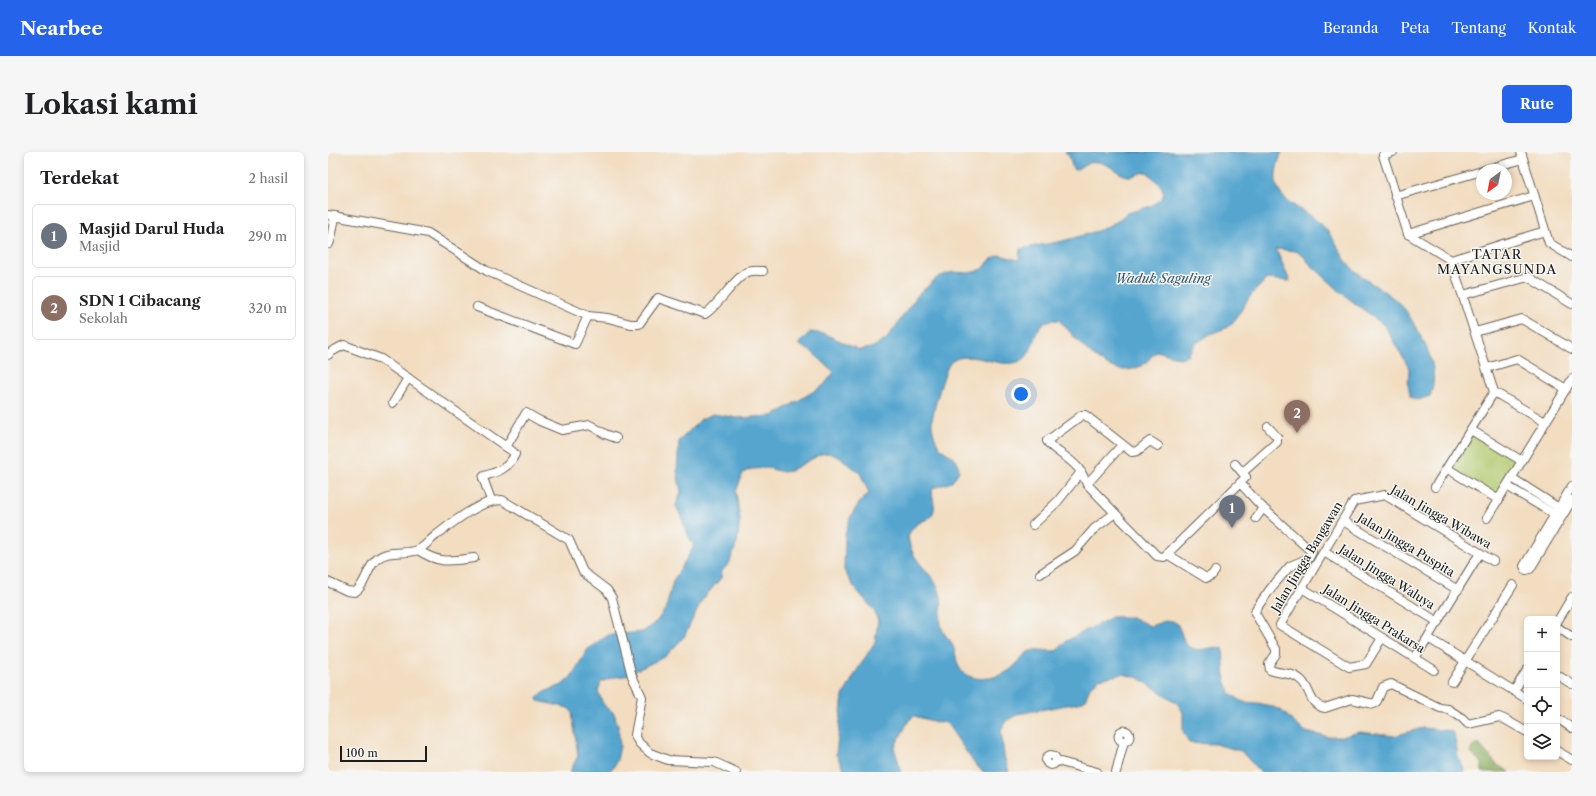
<!DOCTYPE html>
<html lang="id">
<head>
<meta charset="utf-8">
<style>
  body { margin:0; font-family:"Libre Caslon Text",serif; background:#f6f6f6; color:#202124 }
  .controls { position:absolute; right:12px; bottom:12px; display:grid; overflow:hidden; border-radius:6px; box-shadow:0 2px 6px #0003 }
  .controls button { width:36px; height:36px; display:grid; place-items:center; padding:0; border:0; border-bottom:1px solid #e0e0e0; background:#fff; color:#202124; font:20px sans-serif }
  .compass { position:absolute; left:1148px; top:12px; width:36px; height:36px; border-radius:50%; background:#fff; box-shadow:0 2px 6px #0003; rotate:212deg }
  .scale { position:absolute; left:12px; bottom:10px; width:87px; box-sizing:border-box; padding-left:4px; border:2px solid #1c1c1c; border-top:0; font-size:11px; line-height:14px; white-space:nowrap; color:#1c1c1c; -webkit-text-stroke:3px #f6f6f2; paint-order:stroke }
  .you { position:absolute; left:693px; top:242px; width:14px; height:14px; margin:-10px; border:3px solid #fff; border-radius:50%; background:#1a73e8; box-shadow:0 0 0 6px #1a73e833 }
  .badge { display:grid; place-items:center; width:26px; height:26px; border-radius:50%; background:#2563eb; color:#fff; font-size:13px; font-weight:700 }
  .pin { position:absolute; translate:-50% -33px; filter:drop-shadow(0 1px 2px #0008) }
  .pin::after { content:''; position:absolute; top:21px; width:14px; height:12px; background:inherit; clip-path:polygon(0 0,100% 0,50% 100%) }
  .list { margin:0; padding:0; list-style:none }
  h2 { display:flex; justify-content:space-between; align-items:center; height:52px; margin:0; padding:0 16px; font-size:17px }
  h2 small { font-size:13px; font-weight:400; color:#757577 }
  .list li { display:grid; grid-template-columns:26px 1fr auto; gap:12px; align-items:center; box-sizing:border-box; height:64px; margin:0 8px 8px; padding:0 8px; border:1px solid #e0e0e0; border-radius:6px }
  .list b { display:block; font-size:15px; white-space:nowrap }
  .list p { margin:0; font-size:13px; white-space:nowrap; color:#757577 }
  .list em { font-size:13px; font-style:normal; color:#757577 }
  .icon { flex:none; width:22px; height:22px; fill:none; stroke:currentColor; stroke-width:2; stroke-linecap:round; stroke-linejoin:round }
  .map { position:relative; flex:none; width:1244px; height:620px; overflow:hidden; border-radius:6px }
  header { display:flex; align-items:center; gap:24px; box-sizing:border-box; height:56px; padding:0 20px; background:#2563eb; color:#fff }
  header strong { font-size:19px }
  nav { display:flex; gap:22px; margin-inline-start:auto; font-size:14px }
  .intro { display:flex; align-items:center; justify-content:space-between; box-sizing:border-box; height:96px; padding:0 24px }
  h1 { margin:0; font-size:28px }
  .button { padding:10px 18px; border-radius:6px; background:#2563eb; color:#fff; font-size:14px; font-weight:700 }
  main { display:flex; gap:24px; padding:0 24px }
  aside { flex:1; background:#fff; border-radius:6px; box-shadow:0 2px 6px #0003 }
  .map>svg:first-child { display:block }
  .green { fill:#b3ca6f; stroke:#687346 }
  .forest { fill:#8eae62; stroke:#55653f }
  .water { fill:#55a5cf; stroke:#386076 }
  .lines { fill:none; stroke-linecap:round; stroke-linejoin:round }
  .minor-casing { stroke:#676056; stroke-width:10 }
  .minor { stroke:#fff; stroke-width:8 }
  .labels { text-anchor:middle; stroke-width:3; stroke-linejoin:round; paint-order:stroke }
  .street-label { font-size:12px; fill:#1c1c1c; stroke:#f6f6f2 }
  .neighbourhood-label { font-size:13px; letter-spacing:1px; fill:#1c1c1c; stroke:#f6f6f2 }
  .water-label { font-size:13px; font-style:italic; fill:#365a6d; stroke:#f6f6f2 }
</style>
</head>
<body>
<header>
<strong>Nearbee</strong>
<nav><a>Beranda</a><a>Peta</a><a>Tentang</a><a>Kontak</a></nav>
</header>
<div class="intro"><h1>Lokasi kami</h1><a class="button">Rute</a></div>
<main>
<aside>
<h2>Terdekat<small>2 hasil</small></h2>
<ul class="list">
<li><span class="badge" style="background:#6b7280">1</span><div><b>Masjid Darul Huda</b><p>Masjid</p></div><em>290 m</em></li>
<li><span class="badge" style="background:#8d6e63">2</span><div><b>SDN 1 Cibacang</b><p>Sekolah</p></div><em>320 m</em></li>
</ul>
</aside>
<div class="map">
<svg width="1244" height="620" viewBox="0 0 1244 620">
  <rect width="100%" height="100%" fill="#f6f6f2"/>
  <filter id="ink" filterUnits="userSpaceOnUse"><feTurbulence type="fractalNoise" baseFrequency=".025" numOctaves="2"/><feDisplacementMap in="SourceGraphic" scale="8" xChannelSelector="R" yChannelSelector="G"/><feConvolveMatrix kernelMatrix="1 2 1 2 8 2 1 2 1" color-interpolation-filters="sRGB"/></filter>
  <filter id="wash" filterUnits="userSpaceOnUse"><feTurbulence type="fractalNoise" baseFrequency=".012" numOctaves="4" result="noise"/><feDisplacementMap in="SourceGraphic" scale="16" xChannelSelector="R" yChannelSelector="G"/><feGaussianBlur stdDeviation="0.9" result="paint"/><feColorMatrix in="noise" values="0 0 0 0 0 0 0 0 0 0 0 0 0 0 0 0 0 1.4 0 .05"/><feComposite in="paint" operator="in"/></filter>
  <g filter="url(#wash)">
    <rect width="100%" height="100%" fill="#f2ddc1"/>
    <polygon class="green" points="1143,282 1190,309 1169,343 1123,316"/>
    <polygon class="forest" points="1150,591 1169,613 1182,620 1154,620 1154,611 1143,601 1143,596"/>
    <path class="water" d="M737,0H954C934,49 966,48 995,74C1008,87 1012,104 1024,116C1038,130 1057,138 1071,151C1078,157 1083,167 1088,176C1101,198 1111,219 1102,244L1090,248L1082,245L1080,232L1081,216L1056,173L1016,143L980,110L975,103L968,99L948,97L962,129L939,127L923,143L906,169L898,176L882,182L867,192L859,204L852,206L829,199C824,203 819,211 813,214C780,231 750,188 731,168C699,166 712,203 690,210C671,216 650,201 630,206C628,207 624,209 622,211C617,217 603,264 604,272C604,278 607,287 610,292C617,305 630,300 631,319L624,330L605,336C602,345 609,352 605,361C602,368 593,369 588,373C584,376 582,380 580,384C583,412 604,417 612,441C616,453 610,466 614,477C616,483 622,487 624,492C628,499 628,510 631,515C641,533 670,527 683,517C689,513 693,504 700,500C710,495 721,501 730,498L738,489L784,465H804L822,474C827,473 832,470 838,469C856,465 850,490 863,496C874,501 884,493 895,496L897,528L902,541L915,550L930,551L943,554L954,559L970,574L978,580L1000,585H1013L1032,580L1066,584L1095,576L1123,579L1126,582L1130,604L1137,620H932L913,599L887,592L861,591L855,579V560L848,550L811,526L795,522L771,527L762,535L757,548L750,551L690,562L678,569L673,578L676,604L681,620H656L648,614L620,573L616,570L612,571L586,564L581,568L566,596L574,620H517L508,602L515,544L528,520L547,490L550,469L546,458L525,434L516,418L517,383L522,366L531,351L541,341L532,321L513,306L501,301L493,302L462,319L455,320L440,316L423,317L415,321L408,340L412,368L409,391L401,412L394,419L393,426L374,448L356,485L338,504L297,524L286,525L273,530L270,539L275,552L286,561L290,574L292,594L289,608L285,616L279,620H242L250,604L244,560L240,556L210,549L209,546L216,540L234,533L243,525L260,497L271,489L281,483L315,480L329,469L338,456L345,429L366,394C358,381 355,367 348,354L353,340L349,319L351,289L373,267L385,262L409,266L445,264L496,233L506,220L484,200L470,192L482,180L497,182L531,198L543,196L558,188L589,144L610,125L625,120L642,121L655,117L662,108L671,103L691,108L692,97L735,89L772,78L788,70L799,61L823,54L834,46L836,41L833,34L819,20C812,20 807,25 800,24C788,22 779,8 765,10C759,10 754,16 748,18L745,17L741,4Z"/>
  </g>
  <g filter="url(#ink)">
    <g class="lines">
      <g class="minor-casing">
        <g id="minor">
          <polyline points="1065,0 1055,3 1080,82 1123,108 1166,240 1107,335"/>
          <polyline points="1193,0 1221,91 1244,105"/>
          <polyline points="1156,18 1195,7"/>
          <polyline points="1067,44 1154,19"/>
          <polyline points="0,63 100,81 159,119 260,164 247,192 149,155"/>
          <polyline points="1080,82 1206,44"/>
          <path d="M1,92C5,83 4,74 8,64"/>
          <polyline points="1123,108 1217,79"/>
          <polyline points="1135,143 1200,125 1244,152"/>
          <path d="M260,164L280,166L303,172H311L330,146L377,162C391,153 408,124 420,120C424,118 431,119 435,119"/>
          <polyline points="1147,180 1194,167 1244,197"/>
          <path d="M0,203L3,200L16,193L53,207L184,299L187,302C181,316 170,320 156,324L155,326L163,348"/>
          <polyline points="1159,216 1189,207 1238,237"/>
          <polyline points="1166,240 1217,270"/>
          <polyline points="65,251 80,226"/>
          <polyline points="1143,278 1194,309"/>
          <polyline points="178,295 198,261 212,269 234,278 262,273 277,282 288,286"/>
          <polyline points="907,312 918,325 912,331"/>
          <polyline points="1120,317 1171,348"/>
          <path d="M753,320C744,305 724,299 719,289L754,263H757L804,300L809,299L822,289L830,294"/>
          <polyline points="915,320 949,290 949,285 940,275"/>
          <polyline points="1184,326 1234,358"/>
          <polyline points="759,332 794,293"/>
          <polyline points="1179,334 1231,365"/>
          <polyline points="1244,334 1196,414 1198,418 1202,417 1244,348"/>
          <polyline points="928,366 935,356"/>
          <polyline points="1159,366 1244,227"/>
          <polyline points="1015,369 1130,438"/>
          <polyline points="705,373 730,349 753,320 759,332 787,361"/>
          <path d="M90,398C111,412 122,409 146,406"/>
          <polyline points="996,400 1110,470"/>
          <polyline points="839,402 878,426 884,423 887,419"/>
          <path d="M712,422L747,399L766,377L787,361L829,404L836,405L912,331L935,356L984,400L981,406L962,414L943,436L928,457L927,461L948,497V502L941,512L942,518C952,522 966,520 974,529C983,538 981,553 997,556L1024,547L1046,552L1049,549L1055,535L1063,532L1112,556L1120,557L1134,566L1140,572L1171,565L1178,568L1199,580"/>
          <path d="M0,430L19,439L27,440C38,433 39,415 49,407C60,397 78,403 90,398C96,395 102,388 107,384C124,371 152,348 174,348L241,388L255,420L279,438L284,446L304,524L314,545L307,583L311,591L322,601L340,608L386,610L408,620"/>
          <polyline points="974,436 1106,518"/>
          <polyline points="1229,470 1244,445"/>
          <polyline points="1229,475 1244,485"/>
          <polyline points="1054,486 1038,512 1021,515 952,473 1026,349 1057,343 1165,409"/>
          <polyline points="1100,486 1199,547"/>
          <polyline points="1087,506 1152,401"/>
          <polyline points="1229,523 1244,532"/>
          <polyline points="1124,530 1185,433"/>
          <polyline points="1186,539 1199,518"/>
          <polyline points="1229,566 1244,576"/>
          <circle cx="796" cy="584" r="5.5"/>
          <polyline points="1229,599 1244,608"/>
          <circle cx="723" cy="608" r="5"/>
          <polyline points="729,609 769,620"/>
          <polyline points="788,620 796,589"/>
        </g>
      </g>
      <use href="#minor" class="minor"/>
    </g>
  </g>
  <g class="labels">
    <g class="street-label">
      <text transform="translate(1113 365) rotate(30)" y="4">Jalan Jingga Wibawa</text>
      <text transform="translate(1078 393) rotate(31)" y="4">Jalan Jingga Puspita</text>
      <text transform="translate(979 405) rotate(-59)" y="4">Jalan Jingga Bangawan</text>
      <text transform="translate(1059 425) rotate(32)" y="4">Jalan Jingga Waluya</text>
      <text transform="translate(1046 467) rotate(32)" y="4">Jalan Jingga Prakarsa</text>
    </g>
    <g class="neighbourhood-label">
      <text x="1169" y="107">TATAR<tspan x="1169" dy="15">MAYANGSUNDA</tspan></text>
    </g>
    <g class="water-label">
      <text x="835" y="131">Waduk Saguling</text>
    </g>
  </g>
</svg>
<div class="controls">
<button>+</button>
<button>−</button>
<button><svg class="icon" aria-label="locate" viewBox="0 0 24 24"><circle cx="12" cy="12" r="6"/><path d="M12 2v4M12 18v4M2 12h4M18 12h4"/></svg></button>
<button><svg class="icon" aria-label="layers" viewBox="0 0 24 24"><path d="M12 4l9 5-9 5-9-5zM3 14l9 5 9-5"/></svg></button>
</div>
<svg class="compass" viewBox="-18 -18 36 36"><path d="M0-13l5 13h-10z" fill="#e53935"/><path d="M0 13l5-13h-10z" fill="#757577"/></svg>
<div class="scale">100 m</div>
<div class="you"></div>
<div class="pin badge" style="left:904px;top:376px;background:#6b7280">1</div>
<div class="pin badge" style="left:969px;top:281px;background:#8d6e63">2</div>
</div>
</main>
</body>
</html>
